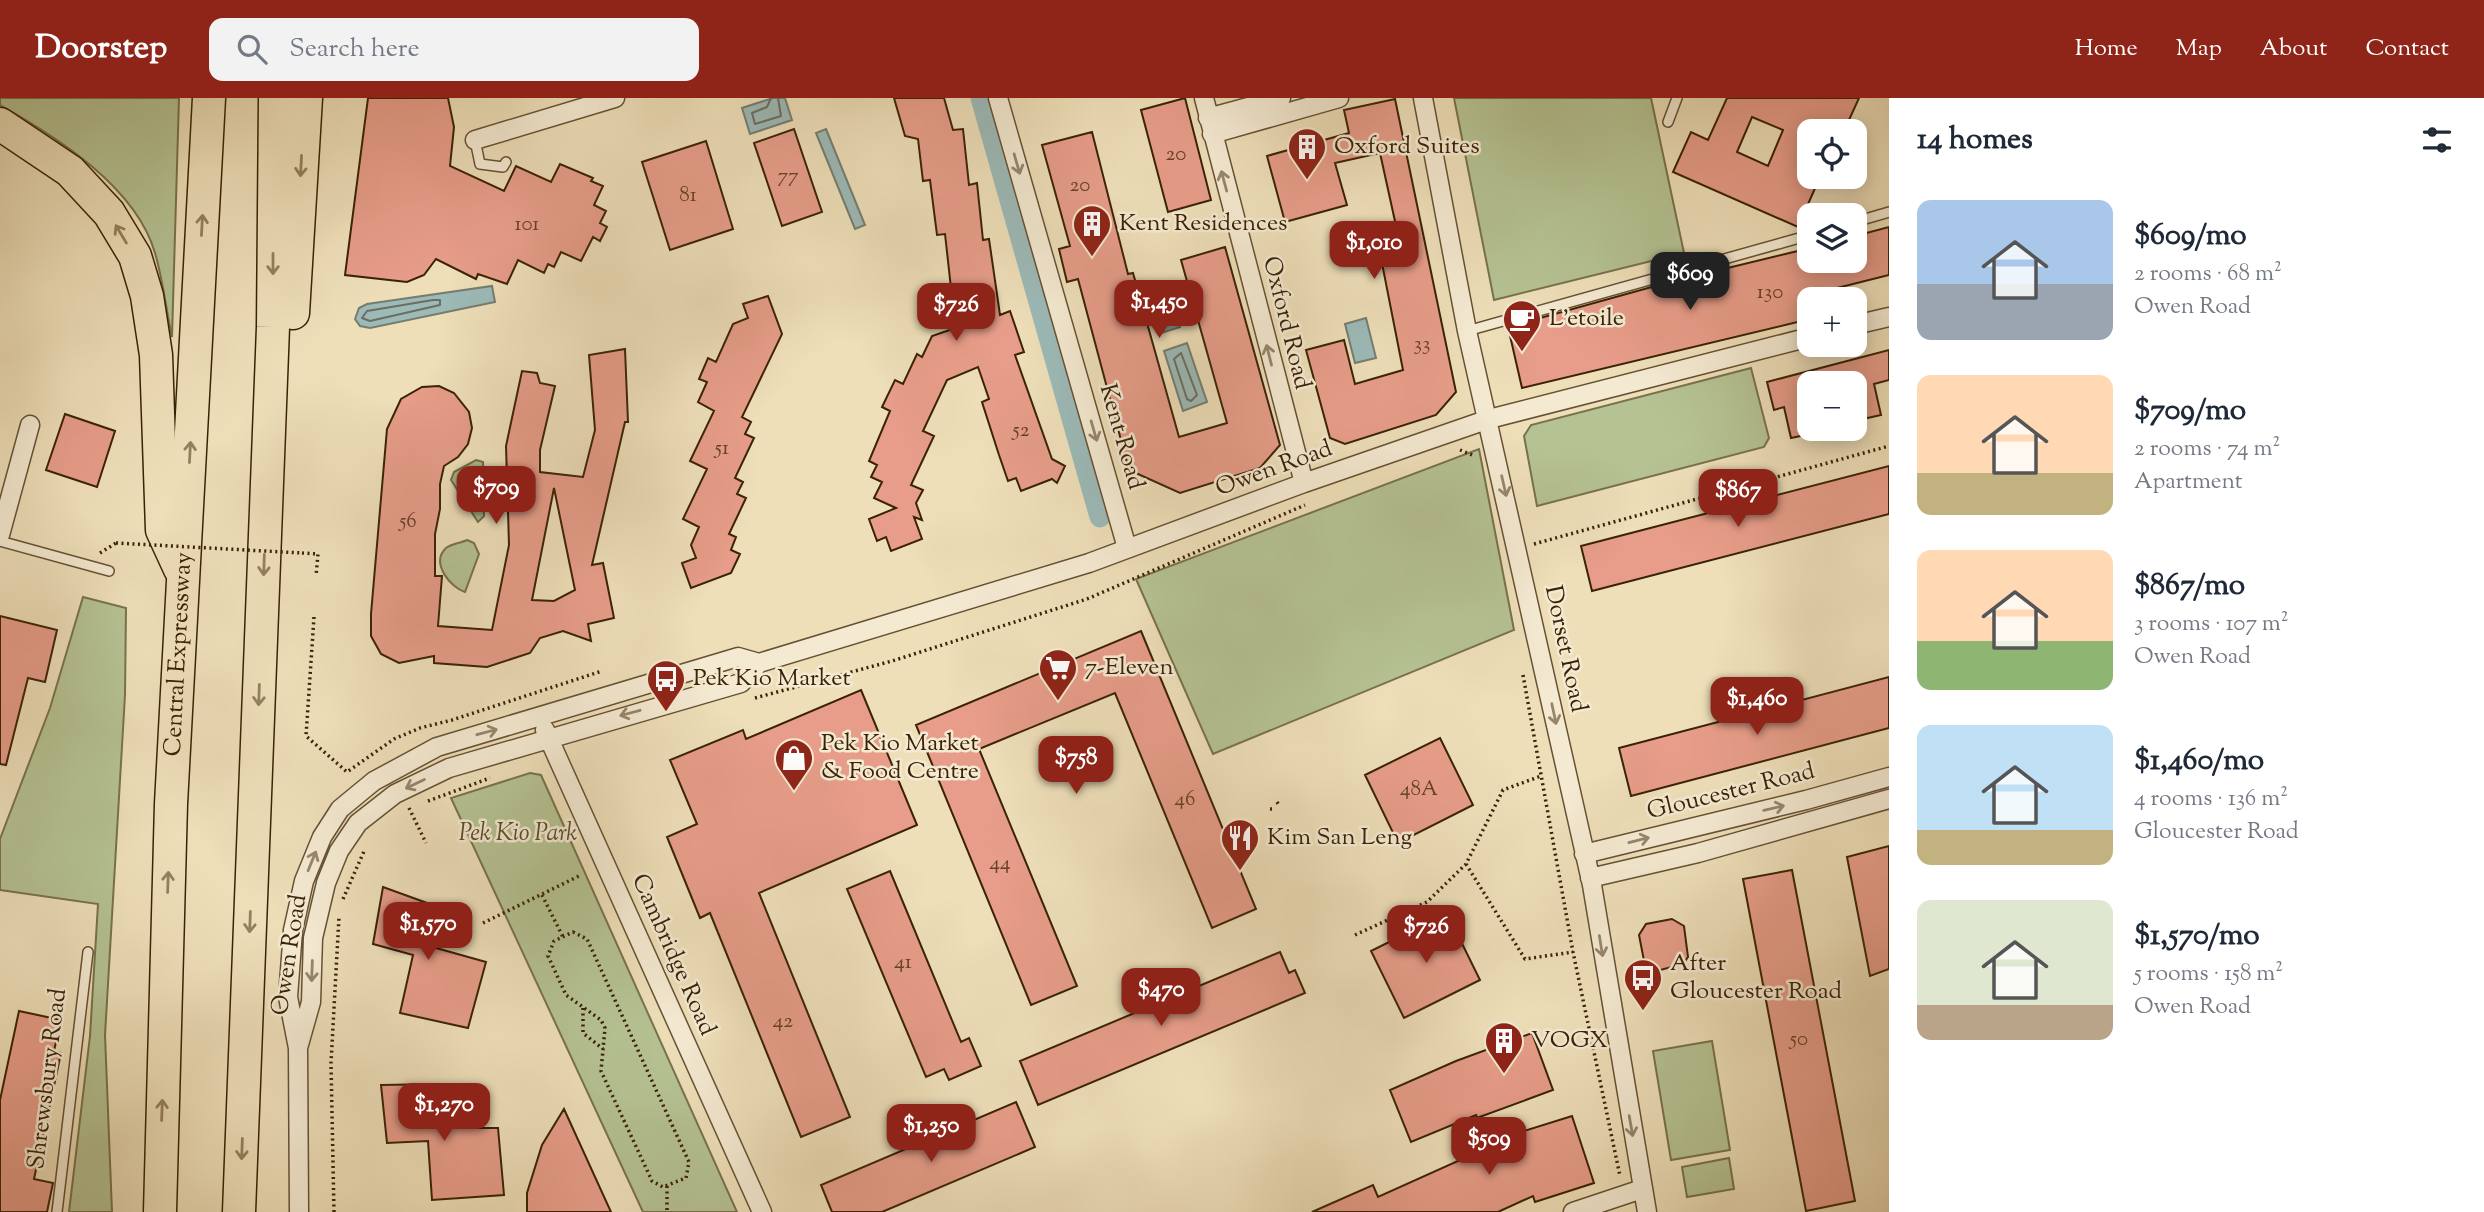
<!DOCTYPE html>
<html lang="en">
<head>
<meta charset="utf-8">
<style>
	:root { --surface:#fff; --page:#f2f2f3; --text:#1f2937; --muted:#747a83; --accent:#8f2418 }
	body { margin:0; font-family:"Sorts Mill Goudy",serif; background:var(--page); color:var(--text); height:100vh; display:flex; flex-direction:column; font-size:26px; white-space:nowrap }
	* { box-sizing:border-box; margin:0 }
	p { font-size:23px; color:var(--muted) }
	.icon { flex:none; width:38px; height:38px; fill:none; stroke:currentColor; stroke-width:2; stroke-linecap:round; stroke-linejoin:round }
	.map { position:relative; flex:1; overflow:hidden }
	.drawer { display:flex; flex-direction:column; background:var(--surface); width:595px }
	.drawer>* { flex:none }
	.fabs { position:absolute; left:1797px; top:21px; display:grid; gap:14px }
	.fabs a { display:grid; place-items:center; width:70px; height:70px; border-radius:14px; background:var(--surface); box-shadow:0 4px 18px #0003; font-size:35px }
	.price { position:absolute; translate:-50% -60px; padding:0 16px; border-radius:14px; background:var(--accent); color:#fff; font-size:23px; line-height:46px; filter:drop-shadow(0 2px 4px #0008) }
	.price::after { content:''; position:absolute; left:50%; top:42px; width:21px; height:16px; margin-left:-10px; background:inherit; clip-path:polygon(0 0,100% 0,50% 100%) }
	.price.selected { background:#222; color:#fff }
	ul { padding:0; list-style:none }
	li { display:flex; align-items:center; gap:21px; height:175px; padding:0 28px }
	li span { display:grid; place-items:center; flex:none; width:196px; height:140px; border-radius:14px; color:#555 }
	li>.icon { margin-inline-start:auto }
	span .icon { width:84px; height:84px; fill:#fffc; stroke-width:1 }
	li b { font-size:30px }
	h2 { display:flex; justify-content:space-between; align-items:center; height:84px; padding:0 28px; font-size:30px }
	header { display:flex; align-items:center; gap:42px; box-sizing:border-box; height:98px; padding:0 35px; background:var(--accent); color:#fff }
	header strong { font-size:33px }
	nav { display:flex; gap:38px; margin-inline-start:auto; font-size:24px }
	.search { width:490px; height:63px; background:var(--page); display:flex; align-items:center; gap:18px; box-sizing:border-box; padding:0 24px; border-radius:14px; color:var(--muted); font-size:26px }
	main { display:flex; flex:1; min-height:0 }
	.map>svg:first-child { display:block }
</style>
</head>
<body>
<header>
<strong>Doorstep</strong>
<div class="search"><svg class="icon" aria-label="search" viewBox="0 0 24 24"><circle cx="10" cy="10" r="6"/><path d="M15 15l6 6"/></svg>Search here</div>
<nav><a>Home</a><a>Map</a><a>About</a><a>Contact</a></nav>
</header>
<main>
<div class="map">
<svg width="1889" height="1114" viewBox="0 0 1889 1114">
	<rect width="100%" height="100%" fill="#eedfb9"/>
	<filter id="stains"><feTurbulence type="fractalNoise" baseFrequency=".00286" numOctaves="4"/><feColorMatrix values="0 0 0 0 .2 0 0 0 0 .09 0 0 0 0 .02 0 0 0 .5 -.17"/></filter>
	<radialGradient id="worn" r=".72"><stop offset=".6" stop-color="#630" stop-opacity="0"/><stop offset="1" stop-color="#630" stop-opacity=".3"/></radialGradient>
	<path fill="#b5c292" stroke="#78724c" stroke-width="2" d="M0 0H179L172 239C166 211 163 182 155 155 136 89 57 39 0 7Z
		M1454 0H1651L1684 155 1494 202Z
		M1751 270 1769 340 1764 349 1537 408 1524 338 1531 327Z
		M1479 351 1514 532 1213 656 1136 481Z
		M476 362 483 364 484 418 478 424 451 382 454 374Z
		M467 442 474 445 479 456 465 494C451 490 430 465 446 450 451 446 461 445 467 442Z
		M83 499 126 510 125 597 105 937 112 1114H69L90 938 98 806 0 792V741L50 610Z
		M530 675 541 677 737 1114H643L451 700Z
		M1712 943 1730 1052 1671 1062 1653 953Z
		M1729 1060 1734 1091 1687 1099 1682 1069Z"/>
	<path fill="#9cbab8" stroke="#757d71" stroke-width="2" d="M773 0H785L792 22 750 36 742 10Z
		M826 31 865 127 855 131 816 35Z
		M492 188 495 204 370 230 360 228 355 221 359 210 367 206Z
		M1175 212 1180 229 1161 235 1157 218Z
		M1366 220 1376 260 1355 265 1345 226Z
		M1187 245 1207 304 1183 313 1164 253Z"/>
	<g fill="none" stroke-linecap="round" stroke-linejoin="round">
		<path stroke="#6b6e60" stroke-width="2" d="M771 0 767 9 752 15 755 26 781 18 778 0
			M433 202H440V207L370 223 362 220 367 213Z
			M1181 255 1197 297 1191 303 1187 301 1174 261Z"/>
		<path stroke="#9cbab8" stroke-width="21" d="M981 0 1100 419"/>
	</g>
	<path fill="#e79d89" stroke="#3a2207" stroke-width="2" fill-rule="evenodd" d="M368 0H448L454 29 450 68 504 93 516 68 551 84 560 66 593 80 591 83 603 88 594 107 606 113 600 125 607 129 600 143 593 139 581 163 561 154 554 169 548 166 544 175 518 162 507 186 478 176 476 181 436 161 424 177 407 184 345 177Z
		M894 0H944L953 32 963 31 969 87 977 85 983 142 989 141 1000 217 1010 213 1024 254 1015 257 1052 361 1065 368 1057 385 1052 381 1021 393 1016 380 1008 383 999 357 982 304 989 301 978 269 947 282 923 333 934 338 911 387 923 392 916 405 922 422 914 419 922 441 891 453 886 439 877 443 869 421 896 410 874 400 882 384 871 379 877 367 869 363 890 313 882 309 895 282 903 286 917 256 922 259 932 238 970 225 966 188 951 190 945 136 937 137 930 82 923 83 918 41 905 38Z
		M1185 0 1211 102 1168 114 1141 12Z
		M1727 0H1859L1844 33H1810V79H1820L1798 129 1673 74 1691 34 1708 42ZM1752 19 1783 32 1768 68 1737 54Z
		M1395 1 1456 294 1436 317 1345 346 1330 340 1306 252 1344 242 1355 286 1403 272 1379 150 1400 146 1380 55 1335 65 1347 107 1285 124 1267 58 1349 35 1344 12Z
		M794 31 822 114 782 128 754 45Z
		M1092 34 1128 176 1133 175 1179 339 1227 325 1181 162 1225 149 1280 347 1260 370 1180 395 1129 372 1078 181 1067 184 1059 151 1070 148 1042 47Z
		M706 43 733 131 670 152 642 64Z
		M1889 129V177L1837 190 1840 201H1810V221L1522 290 1508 229 1666 185 1810 150V163H1855V138Z
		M768 198 782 236 742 319 751 324 745 336 754 340 735 380 743 384 737 396 746 400 729 436 736 439 731 452 740 456 731 475 691 490 682 465 696 460 691 447 699 429 683 421 707 371 690 363 714 313 698 304 707 284 699 281 708 260 716 264 733 226 748 220 743 206Z
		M625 251 628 324H625L592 467 603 465 614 520 588 526 591 543 563 533 540 540 530 555 487 569 434 565V558L399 565 381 556 371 538V516L387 331 401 301 422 289 439 288 454 295 469 314 472 330 468 346 458 359 444 368 440 386V411L435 436V478H442L438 528 492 532 509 447 506 348 522 273 537 275 540 285 555 288 540 352V374L583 379 595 332 589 257ZM554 390 575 492 554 503 532 502Z
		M1889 252V282L1874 286 1881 317 1863 321 1855 285H1810V336L1791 340 1784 309 1774 312 1767 284Z
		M65 316 115 333 97 389 46 372Z
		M1889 368V416L1592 493 1581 448Z
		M0 518 57 532 45 584 28 580 6 667 0 666Z
		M1141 533 1256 811 1212 830 1115 595 979 651 1077 888 1031 907 916 627Z
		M1889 579V630L1631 698 1619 650Z
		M861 592 917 727 759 795 850 1019 801 1039 710 815 700 820 667 739 697 726 670 662 743 632 746 641Z
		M1440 640 1473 707 1398 745 1365 677Z
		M1889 748V871L1870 878 1847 759Z
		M1792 772 1855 1103 1806 1113 1743 781Z
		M890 773 961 944 969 940 981 968 949 982 944 971 926 979 847 791Z
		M383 789 438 809 429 848 486 864 468 930 400 915 413 857 373 846Z
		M1447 815 1480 882 1404 920 1371 853Z
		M1672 821 1684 828 1688 859 1683 866 1653 874 1645 868 1639 837 1646 826Z
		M1280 854 1289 875 1295 872 1305 895 1038 1007 1020 963Z
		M19 913 61 922 54 953 61 955 34 1081 53 1085 47 1114H0V1002Z
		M1532 935 1553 992 1477 1020 1476 1017 1411 1044 1390 992 1456 963Z
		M440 986 441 1030H498L504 1097 432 1102 428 1043 387 1045 381 987Z
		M1016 1004 1035 1049 882 1114H832L821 1087Z
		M564 1011 611 1114H527V1095L542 1047Z
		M1572 1018 1594 1085 1535 1104 1533 1098 1498 1114H1312L1373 1087 1378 1099 1467 1059 1486 1045Z"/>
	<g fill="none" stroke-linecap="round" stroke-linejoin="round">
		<defs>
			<path id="lane" d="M1668 24 1677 0
				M475 42 480 66 503 69 506 64
				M1855 124 1889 114
				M1467 233 1810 137
				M0 443 109 473
				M57 1114 88 854"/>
			<path id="street" d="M998 0 1127 450
				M1204 0 1304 385
				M1423 0 1467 233 1592 787 1647 1114
				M1208 20 1281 0
				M1212 36 1339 0
				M475 42 615 0
				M1855 227 1889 219
				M0 437 30 327
				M545 632 762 1114
				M1584 756 1806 702 1889 679
				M1590 780 1698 755 1889 701
				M298 950 311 904 313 840 326 785 339 753 358 725 395 696 449 670 741 585 759 565 1089 465 1304 385 1489 321 1810 239
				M299 1114 298 950 288 899 293 832 304 783 322 739 340 711 374 683 437 649 738 559 759 565
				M1573 1114 1642 1091"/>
			<g id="highway">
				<path d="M0 26 70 73 109 115 135 158 147 198 156 257 162 432 180 471"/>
				<path d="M293 215 306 0"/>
				<path id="s1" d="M160 1114 171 706 209 0"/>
				<path d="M239 1114 273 229 275 0"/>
			</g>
		</defs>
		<use href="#lane" stroke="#675134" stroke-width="12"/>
		<use href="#street" stroke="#675134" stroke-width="21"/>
		<use href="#highway" stroke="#3a2207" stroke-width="35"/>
		<path stroke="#3a2207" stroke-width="3.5" stroke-dasharray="2 3.5" stroke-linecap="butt" d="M1460 352 1475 358
			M1534 446 1889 348
			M100 455 116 445
			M302 455 318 456 316 478
			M314 519 306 638 347 674 394 641 420 630 452 622 602 573
			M1523 577 1573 854 1620 1078
			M755 600 892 563 1087 501 1305 407
			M428 703 490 680
			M1277 704 1279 707
			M409 710 426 745
			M1270 711H1272
			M1466 766 1525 861 1573 854
			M542 797 563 839
			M343 801 365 751
			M483 825 579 778
			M573 834 587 841 689 1064 686 1080 663 1089 652 1083 601 973 605 930 601 922 566 897 548 858 554 843Z
			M1355 837 1427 804 1466 766 1503 692 1541 678
			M583 910V935L603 951
			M667 1088V1114
			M334 1114 331 965 339 819"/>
		<use href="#lane" stroke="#f4ead2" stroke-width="9"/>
		<use href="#street" stroke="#f4ead2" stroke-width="18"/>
		<use href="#highway" stroke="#eedfb9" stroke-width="32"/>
		<path stroke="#3a2207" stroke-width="3.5" stroke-dasharray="2 3.5" stroke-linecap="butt" d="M116 445 302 455"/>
	</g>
	<defs><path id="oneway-shaft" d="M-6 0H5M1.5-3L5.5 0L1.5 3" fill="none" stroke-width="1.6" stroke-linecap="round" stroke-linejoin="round" transform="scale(1.75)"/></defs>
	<g stroke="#97866c">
		<use href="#oneway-shaft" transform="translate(1017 66) rotate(74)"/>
		<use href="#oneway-shaft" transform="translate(1224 83) rotate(-105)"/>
		<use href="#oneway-shaft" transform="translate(1269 257) rotate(-104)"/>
		<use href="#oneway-shaft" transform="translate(1094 333) rotate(74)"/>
		<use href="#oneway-shaft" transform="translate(1504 388) rotate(77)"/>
		<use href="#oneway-shaft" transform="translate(630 615) rotate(165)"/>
		<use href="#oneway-shaft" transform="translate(1554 616) rotate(78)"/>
		<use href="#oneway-shaft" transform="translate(487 634) rotate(-15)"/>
		<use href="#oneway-shaft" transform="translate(415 686) rotate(154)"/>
		<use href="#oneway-shaft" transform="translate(1774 710) rotate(-13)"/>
		<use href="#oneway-shaft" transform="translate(1639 742) rotate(-14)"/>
		<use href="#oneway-shaft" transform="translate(312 763) rotate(-68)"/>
		<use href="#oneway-shaft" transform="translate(1601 848) rotate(81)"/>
		<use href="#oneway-shaft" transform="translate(312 873) rotate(92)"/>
		<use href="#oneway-shaft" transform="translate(1631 1028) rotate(80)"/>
	</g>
	<g stroke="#948060">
		<use href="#oneway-shaft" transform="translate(301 68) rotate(93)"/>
		<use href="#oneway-shaft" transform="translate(202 127) rotate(-87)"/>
		<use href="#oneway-shaft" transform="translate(121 136) rotate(-121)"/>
		<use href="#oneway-shaft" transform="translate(273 166) rotate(90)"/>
		<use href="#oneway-shaft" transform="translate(190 354) rotate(-87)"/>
		<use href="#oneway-shaft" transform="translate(264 467) rotate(92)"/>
		<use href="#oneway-shaft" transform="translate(259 597) rotate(92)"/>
		<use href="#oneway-shaft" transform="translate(168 784) rotate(-88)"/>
		<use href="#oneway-shaft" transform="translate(250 824) rotate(92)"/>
		<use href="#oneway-shaft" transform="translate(162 1012) rotate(-88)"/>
		<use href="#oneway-shaft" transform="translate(242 1051) rotate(92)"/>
	</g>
	<defs>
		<symbol id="building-pin" viewBox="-11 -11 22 30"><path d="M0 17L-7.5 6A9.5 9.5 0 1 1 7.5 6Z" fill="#8f2418" stroke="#f4ead2"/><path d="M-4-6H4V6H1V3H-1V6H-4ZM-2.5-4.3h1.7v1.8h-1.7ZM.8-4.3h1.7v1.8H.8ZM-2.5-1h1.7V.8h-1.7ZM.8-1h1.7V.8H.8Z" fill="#fff"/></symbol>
		<symbol id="cafe-pin" viewBox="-11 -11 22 30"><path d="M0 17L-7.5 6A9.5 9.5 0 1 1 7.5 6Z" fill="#8f2418" stroke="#f4ead2"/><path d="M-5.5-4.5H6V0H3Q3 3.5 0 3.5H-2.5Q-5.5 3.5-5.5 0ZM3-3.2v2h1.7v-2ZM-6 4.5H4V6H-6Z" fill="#fff"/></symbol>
		<symbol id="supermarket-pin" viewBox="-11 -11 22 30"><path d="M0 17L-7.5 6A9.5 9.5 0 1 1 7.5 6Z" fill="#8f2418" stroke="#f4ead2"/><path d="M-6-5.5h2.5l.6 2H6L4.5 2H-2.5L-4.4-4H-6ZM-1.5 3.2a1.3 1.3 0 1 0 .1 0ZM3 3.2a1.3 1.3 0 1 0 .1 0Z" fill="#fff"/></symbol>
		<symbol id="bus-pin" viewBox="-11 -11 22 30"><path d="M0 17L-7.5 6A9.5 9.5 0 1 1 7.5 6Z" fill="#8f2418" stroke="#f4ead2"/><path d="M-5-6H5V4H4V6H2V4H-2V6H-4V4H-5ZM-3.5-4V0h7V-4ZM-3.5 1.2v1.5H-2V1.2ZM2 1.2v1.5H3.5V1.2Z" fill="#fff"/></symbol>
		<symbol id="shop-pin" viewBox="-11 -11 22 30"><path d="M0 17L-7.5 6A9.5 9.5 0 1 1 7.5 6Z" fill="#8f2418" stroke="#f4ead2"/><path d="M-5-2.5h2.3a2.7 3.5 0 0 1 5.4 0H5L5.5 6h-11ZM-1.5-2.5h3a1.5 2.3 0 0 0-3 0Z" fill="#fff"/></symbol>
		<symbol id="restaurant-pin" viewBox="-11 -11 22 30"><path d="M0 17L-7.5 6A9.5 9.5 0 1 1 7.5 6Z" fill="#8f2418" stroke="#f4ead2"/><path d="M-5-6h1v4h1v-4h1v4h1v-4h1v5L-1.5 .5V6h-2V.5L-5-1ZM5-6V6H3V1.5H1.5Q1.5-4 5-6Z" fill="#fff"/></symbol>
	</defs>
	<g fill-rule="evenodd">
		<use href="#building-pin" x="1285" y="27" width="44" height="60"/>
		<use href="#building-pin" x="1070" y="104" width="44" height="60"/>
		<use href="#cafe-pin" x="1500" y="199" width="44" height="60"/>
		<use href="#supermarket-pin" x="1036" y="548" width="44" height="60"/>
		<use href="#bus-pin" x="644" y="559" width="44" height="60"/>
		<use href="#shop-pin" x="772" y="638" width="44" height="60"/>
		<use href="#restaurant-pin" x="1218" y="718" width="44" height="60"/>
		<use href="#bus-pin" x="1621" y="858" width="44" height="60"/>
		<use href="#building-pin" x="1482" y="921" width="44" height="60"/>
	</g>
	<g text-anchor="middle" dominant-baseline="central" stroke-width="5" stroke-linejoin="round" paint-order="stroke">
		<g font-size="21" fill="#654128">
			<text x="1176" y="57">20</text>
			<text x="788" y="79">77</text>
			<text x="1080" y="88">20</text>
			<text x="688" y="98">81</text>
			<text x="527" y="127">101</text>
			<text x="1770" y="195">130</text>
			<text x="1422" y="247">33</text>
			<text x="1021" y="333">52</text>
			<text x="722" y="351">51</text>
			<text x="408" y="424">56</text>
			<text x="1419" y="692">48A</text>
			<text x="1185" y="702">46</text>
			<text x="1000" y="766">44</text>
			<text x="903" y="865">41</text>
			<text x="783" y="924">42</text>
			<text x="1799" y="942">50</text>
		</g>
		<g font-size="24" fill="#3a2207" stroke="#f4ead2" text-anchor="start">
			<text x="1334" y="49">Oxford Suites</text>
			<text x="1119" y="126">Kent Residences</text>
			<text x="1549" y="221">L'etoile</text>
			<text x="1085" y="570">7-Eleven</text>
			<text x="693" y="581">Pek Kio Market</text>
			<text x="821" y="646">Pek Kio Market<tspan x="821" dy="28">&amp; Food Centre</tspan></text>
			<text x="1267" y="740">Kim San Leng</text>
			<text x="1670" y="866">After<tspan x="1670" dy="28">Gloucester Road</tspan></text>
			<text x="1531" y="943">VOGX</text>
		</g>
		<g font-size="24" fill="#3a2207" stroke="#f4ead2">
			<text transform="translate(1286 225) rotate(76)">Oxford Road</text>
			<text transform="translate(1121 339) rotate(74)">Kent Road</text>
			<text transform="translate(1274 371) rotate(-20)">Owen Road</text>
			<text transform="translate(1565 551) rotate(78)">Dorset Road</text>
			<text stroke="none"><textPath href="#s1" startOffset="558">Central Expressway</textPath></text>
			<text transform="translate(1731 694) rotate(-14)">Gloucester Road</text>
			<text transform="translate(290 857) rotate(-81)">Owen Road</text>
			<text transform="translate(673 857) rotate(66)">Cambridge Road</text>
			<text transform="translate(48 981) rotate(-83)">Shrewsbury Road</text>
		</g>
		<g font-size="24" font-style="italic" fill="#594a2a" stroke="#f4ead2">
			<text x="518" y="736">Pek Kio Park</text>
		</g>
	</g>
	<rect width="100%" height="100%" filter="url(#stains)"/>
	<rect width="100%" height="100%" fill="url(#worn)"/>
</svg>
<div class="fabs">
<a><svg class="icon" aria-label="locate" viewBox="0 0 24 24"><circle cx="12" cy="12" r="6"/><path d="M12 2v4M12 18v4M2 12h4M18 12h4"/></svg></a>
<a><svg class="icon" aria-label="layers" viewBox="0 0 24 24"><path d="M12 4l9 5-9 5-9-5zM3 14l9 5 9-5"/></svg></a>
<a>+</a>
<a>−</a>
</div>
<b class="price" style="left:1374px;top:183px">$1,010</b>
<b class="price selected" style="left:1690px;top:214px">$609</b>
<b class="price" style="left:1159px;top:242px">$1,450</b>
<b class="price" style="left:956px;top:245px">$726</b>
<b class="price" style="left:496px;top:428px">$709</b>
<b class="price" style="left:1738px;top:431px">$867</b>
<b class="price" style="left:1757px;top:639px">$1,460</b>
<b class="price" style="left:1076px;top:698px">$758</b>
<b class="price" style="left:428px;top:864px">$1,570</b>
<b class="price" style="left:1426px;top:867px">$726</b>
<b class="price" style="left:1161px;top:930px">$470</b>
<b class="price" style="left:444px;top:1045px">$1,270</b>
<b class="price" style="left:931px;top:1066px">$1,250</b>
<b class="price" style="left:1489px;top:1079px">$509</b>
</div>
<section class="drawer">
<h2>14 homes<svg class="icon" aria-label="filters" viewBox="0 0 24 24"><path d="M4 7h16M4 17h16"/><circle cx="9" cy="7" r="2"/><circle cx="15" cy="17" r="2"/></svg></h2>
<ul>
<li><span style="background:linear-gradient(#a9c7e8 60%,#9aa5b1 0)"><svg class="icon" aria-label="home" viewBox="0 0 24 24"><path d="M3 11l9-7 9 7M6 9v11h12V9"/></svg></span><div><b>$609/mo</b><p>2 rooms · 68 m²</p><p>Owen Road</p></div></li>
<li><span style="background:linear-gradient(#ffd9b3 70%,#c2b280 0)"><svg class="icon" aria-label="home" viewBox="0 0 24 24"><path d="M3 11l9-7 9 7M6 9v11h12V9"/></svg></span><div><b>$709/mo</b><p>2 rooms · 74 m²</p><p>Apartment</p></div></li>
<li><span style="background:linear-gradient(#ffd9b3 65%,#8fb573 0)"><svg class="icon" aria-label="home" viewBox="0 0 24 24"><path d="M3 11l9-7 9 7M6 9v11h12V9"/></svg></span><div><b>$867/mo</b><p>3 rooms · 107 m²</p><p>Owen Road</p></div></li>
<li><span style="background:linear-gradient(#bfe0f5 75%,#c2b280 0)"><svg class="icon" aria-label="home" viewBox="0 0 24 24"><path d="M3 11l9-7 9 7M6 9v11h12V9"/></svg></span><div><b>$1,460/mo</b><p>4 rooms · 136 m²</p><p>Gloucester Road</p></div></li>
<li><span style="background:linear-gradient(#dfe7d0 75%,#b9a48a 0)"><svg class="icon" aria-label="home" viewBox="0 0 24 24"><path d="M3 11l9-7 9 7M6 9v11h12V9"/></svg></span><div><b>$1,570/mo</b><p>5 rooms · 158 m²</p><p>Owen Road</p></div></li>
</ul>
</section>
</main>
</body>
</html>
